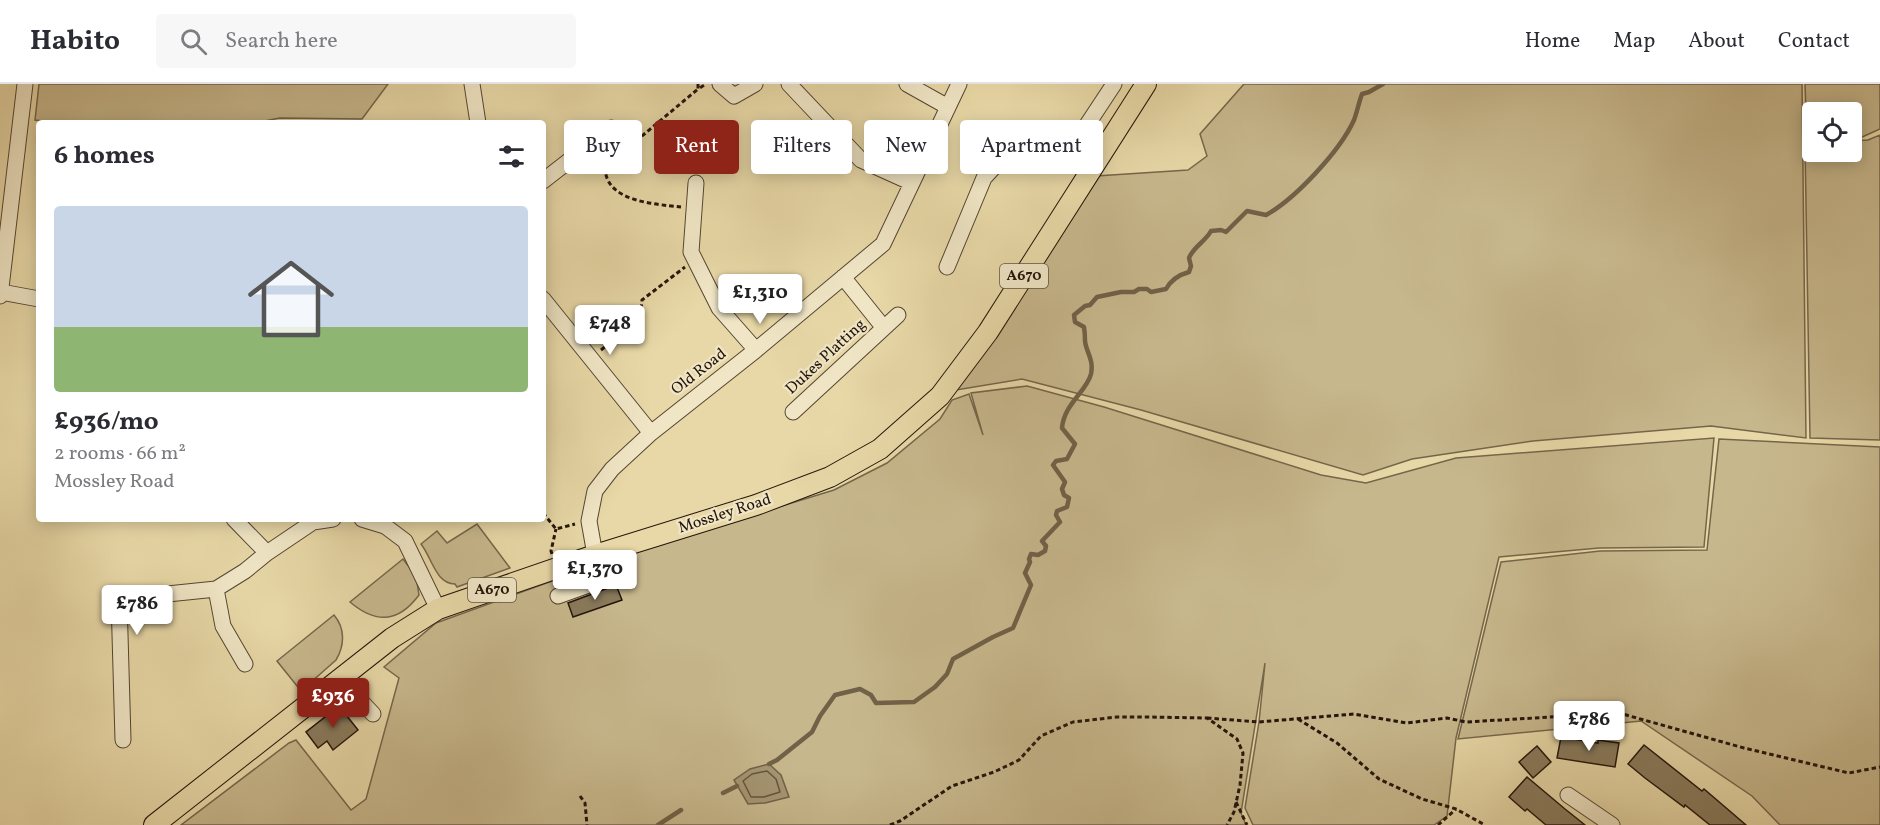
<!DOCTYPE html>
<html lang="en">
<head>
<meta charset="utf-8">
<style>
	:root { --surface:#fff; --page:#f7f7f7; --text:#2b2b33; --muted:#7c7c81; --line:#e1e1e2; --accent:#8f2418 }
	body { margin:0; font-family:Vollkorn,serif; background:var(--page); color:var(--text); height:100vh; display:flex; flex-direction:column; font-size:22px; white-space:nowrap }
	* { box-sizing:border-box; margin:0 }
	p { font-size:20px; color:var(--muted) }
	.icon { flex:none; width:33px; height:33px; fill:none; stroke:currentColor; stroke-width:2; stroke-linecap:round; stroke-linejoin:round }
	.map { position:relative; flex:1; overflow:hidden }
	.details { position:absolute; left:36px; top:36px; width:510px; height:402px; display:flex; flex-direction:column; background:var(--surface); border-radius:6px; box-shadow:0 3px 15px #0003 }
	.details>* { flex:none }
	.guide { position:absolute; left:564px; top:36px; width:570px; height:54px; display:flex; gap:12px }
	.fabs { position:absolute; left:1802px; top:18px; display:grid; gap:12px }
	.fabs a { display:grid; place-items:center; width:60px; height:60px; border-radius:6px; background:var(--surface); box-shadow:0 3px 15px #0003; font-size:30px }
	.price { position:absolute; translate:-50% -51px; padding:0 14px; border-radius:6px; background:#fff; color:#222; font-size:20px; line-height:39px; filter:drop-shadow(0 2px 3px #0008) }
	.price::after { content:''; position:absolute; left:50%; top:36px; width:18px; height:14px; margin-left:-9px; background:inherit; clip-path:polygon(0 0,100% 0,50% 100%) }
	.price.on { background:var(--accent); color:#fff }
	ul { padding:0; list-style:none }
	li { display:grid; align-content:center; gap:12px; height:318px; padding:0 18px }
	li span { display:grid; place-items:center; height:186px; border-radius:6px; color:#555 }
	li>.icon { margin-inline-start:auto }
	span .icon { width:108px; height:108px; fill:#fffc; stroke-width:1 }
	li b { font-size:26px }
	h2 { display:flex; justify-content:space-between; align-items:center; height:72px; padding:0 18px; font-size:26px }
	.chip { padding:0 21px; border-radius:6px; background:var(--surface); box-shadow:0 3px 15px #0003; font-size:21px; line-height:54px }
	.chip.on { background:var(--accent); color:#fff }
	header { display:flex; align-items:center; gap:36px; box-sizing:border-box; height:84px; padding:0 30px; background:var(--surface); border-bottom:2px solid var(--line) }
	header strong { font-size:28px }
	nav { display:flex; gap:33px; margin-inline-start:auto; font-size:21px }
	.search { width:420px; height:54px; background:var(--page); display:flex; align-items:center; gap:15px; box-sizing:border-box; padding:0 21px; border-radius:6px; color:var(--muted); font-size:22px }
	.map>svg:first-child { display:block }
</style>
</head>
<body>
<header>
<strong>Habito</strong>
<div class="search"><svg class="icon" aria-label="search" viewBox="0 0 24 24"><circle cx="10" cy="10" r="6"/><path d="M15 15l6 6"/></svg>Search here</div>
<nav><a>Home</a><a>Map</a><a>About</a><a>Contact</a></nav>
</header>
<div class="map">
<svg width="1880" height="741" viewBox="0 0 1880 741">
	<rect width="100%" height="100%" fill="#e8d8a7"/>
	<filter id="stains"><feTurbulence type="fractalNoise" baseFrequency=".00333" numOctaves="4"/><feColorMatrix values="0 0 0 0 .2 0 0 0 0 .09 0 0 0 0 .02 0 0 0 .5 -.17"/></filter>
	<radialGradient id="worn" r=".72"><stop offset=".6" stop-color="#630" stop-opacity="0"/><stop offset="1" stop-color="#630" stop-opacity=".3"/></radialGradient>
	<path fill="#c7b78c" stroke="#75664b" stroke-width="1.5" d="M39 0H388L362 35 280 34 254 39H62L35 36Z
		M1244 0H1802L1806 354 1711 342 1533 357 1412 375 1363 391 1141 326 1022 295 956 306 1096 92 1188 86 1207 72 1200 50Z
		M1805 0H1880V45L1860 54H1851V28H1812V58L1807 59Z
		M1880 51V356L1810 354 1805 61 1812 60V68H1851V57L1868 56Z
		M1027 302 1104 323 1321 391 1366 399 1456 374 1714 354 1704 463 1599 464 1499 473 1456 654 1447 732 1434 741H1253L1245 724 1259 638 1265 579 1241 729 1246 741H181L289 659 296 656 351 726 366 715 399 594 384 583 436 539 638 466 834 406 887 379 940 335 952 316 969 310 983 351 971 309Z
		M1719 355 1880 363V741H1780L1752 712 1641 637 1458 655 1501 478 1600 467 1707 466Z
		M477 440 510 484 457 503 455 500C436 500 432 474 421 460L437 447 447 459Z
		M403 475 416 492 419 511C398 539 376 540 350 518Z
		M334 531C345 544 345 561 336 576L301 607 277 577Z"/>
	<path fill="#a59572" stroke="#716148" stroke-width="1.5" d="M769 680 781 691 789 713 765 719 748 720 734 696 750 685Z"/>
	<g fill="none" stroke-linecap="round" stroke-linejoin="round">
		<path stroke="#64543e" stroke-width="1.5" d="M767 687 776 695 780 708 764 713H751L743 697 752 690Z"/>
		<path stroke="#716148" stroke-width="4.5" d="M769 680 777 676 812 648 820 632 835 611 860 605 871 611 876 619 914 618 935 603 947 590 953 575 993 553 1013 544 1031 501 1025 489 1030 478 1029 475 1031 470 1038 471 1045 467 1046 462 1042 457 1060 438 1056 431 1057 427 1067 423 1069 414 1064 411 1062 405 1065 398 1053 381 1056 377 1067 375 1075 360 1062 344C1064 320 1087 307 1091 290 1094 275 1086 268 1085 257 1085 252 1085 249 1084 243L1075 238 1074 231 1085 222 1090 221 1097 213 1121 208H1134L1139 205H1147L1151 208 1166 205C1171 196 1178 191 1189 188L1191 182 1189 174C1194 162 1205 158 1211 147L1221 146 1226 148 1247 127 1266 131C1295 115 1340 67 1354 36 1357 28 1359 18 1362 10L1369 8 1383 0
			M723 709 737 702
			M658 741 681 726"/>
	</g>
	<path fill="#897a5c" stroke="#23140a" stroke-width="1.5" d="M616 501 622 516 573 533 568 519Z
		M339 622 358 646 333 666 327 657 318 664 306 648Z
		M1561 653 1598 659V656L1619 659 1615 683 1557 674Z
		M1644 661 1702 707 1704 705 1746 741H1710L1685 721 1684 723 1645 694 1628 680Z
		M1537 662 1551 678 1533 694 1519 678Z
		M1527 693 1565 725 1585 741H1546L1527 725 1525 727 1509 713Z"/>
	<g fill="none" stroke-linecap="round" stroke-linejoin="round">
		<defs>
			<path id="minor" d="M472 0 478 39
				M720 0 734 12 755 0
				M789 0 861 76 912 99
				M907 0 948 23
				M543 97 611 44
				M696 99 691 168 719 224 756 266
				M947 183 984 94 996 81 1015 73 1043 80 1063 68 1085 44 1114 0
				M843 193 884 244
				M1 208 39 215
				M0 212 25 0
				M543 215 651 349
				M793 328 898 231
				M234 435 267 469
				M362 435 385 442 405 457 438 525
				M595 471 589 437 595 407 612 385 651 349 756 266 883 160 959 0
				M558 512 625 488 626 480 620 463
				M245 580 223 542 216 505 245 487 267 469 313 438 333 435
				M340 595 373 630
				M123 656 119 515 216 505
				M1568 711 1612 741"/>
			<path id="major" d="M154 741 392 554 438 525 595 471 756 421 830 393 880 365 940 312 988 248 1146 0"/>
		</defs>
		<use href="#minor" stroke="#544531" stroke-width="17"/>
		<use href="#major" stroke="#23140a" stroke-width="22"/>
		<path stroke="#23140a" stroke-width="3" stroke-dasharray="4.5 3" stroke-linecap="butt" d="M698 0V5L706 0
			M596 73 605 83
			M681 123C655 120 605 118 605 83L698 5
			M601 266 640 235 642 216 685 183
			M543 429 556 445 575 440
			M552 470 551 467 556 445
			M1207 634 1259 638 1354 630 1407 639 1447 634 1466 638 1619 629 1744 664 1849 689 1880 683
			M1298 635 1337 659 1379 695 1422 715 1456 725 1485 741
			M580 712 585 719 587 741
			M1236 718 1247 741
			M890 741 900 737 952 702 994 688 1019 676 1041 652 1073 638 1117 633H1149L1207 634 1237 655 1243 669 1240 701 1234 728 1227 741
			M1438 741 1456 725"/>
		<use href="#minor" stroke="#f0e6c6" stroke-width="15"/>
		<use href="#major" stroke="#e8d8a7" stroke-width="20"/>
	</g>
	<g text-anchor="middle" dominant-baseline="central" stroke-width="4.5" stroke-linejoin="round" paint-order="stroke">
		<g fill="#f0e6c6" stroke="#605342" stroke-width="1.5">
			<rect x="1000" y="180" width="48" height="24" rx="4.5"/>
			<rect x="468" y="494" width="48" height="24" rx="4.5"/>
		</g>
		<g font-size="15" font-weight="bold" fill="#23140a">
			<text x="1024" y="192">A670</text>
			<text x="492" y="506">A670</text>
		</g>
		<g font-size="16" fill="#23140a" stroke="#f0e6c6">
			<text transform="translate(826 273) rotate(-43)">Dukes Platting</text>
			<text transform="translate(699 288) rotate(-38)">Old Road</text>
			<text transform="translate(725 430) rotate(-18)">Mossley Road</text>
		</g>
	</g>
	<rect width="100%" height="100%" filter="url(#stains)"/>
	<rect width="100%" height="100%" fill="url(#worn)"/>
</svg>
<div class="fabs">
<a><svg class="icon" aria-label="locate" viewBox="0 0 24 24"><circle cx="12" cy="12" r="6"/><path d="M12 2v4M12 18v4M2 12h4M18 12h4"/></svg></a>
</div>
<b class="price" style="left:760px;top:241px">£1,310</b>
<b class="price" style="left:610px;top:272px">£748</b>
<b class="price" style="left:595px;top:517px">£1,370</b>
<b class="price" style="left:137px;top:552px">£786</b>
<b class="price on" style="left:333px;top:645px">£936</b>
<b class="price" style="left:1589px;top:668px">£786</b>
<div class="guide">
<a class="chip">Buy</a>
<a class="chip on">Rent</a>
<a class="chip">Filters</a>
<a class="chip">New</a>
<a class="chip">Apartment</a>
</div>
<section class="details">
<h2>6 homes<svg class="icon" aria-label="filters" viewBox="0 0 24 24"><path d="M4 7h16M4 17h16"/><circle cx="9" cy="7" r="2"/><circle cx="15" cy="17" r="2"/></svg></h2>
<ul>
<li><span style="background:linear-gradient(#c9d6e8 65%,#8fb573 0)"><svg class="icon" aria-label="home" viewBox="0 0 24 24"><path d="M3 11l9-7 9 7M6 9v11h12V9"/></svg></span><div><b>£936/mo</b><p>2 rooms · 66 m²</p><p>Mossley Road</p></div></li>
</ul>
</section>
</div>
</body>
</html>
